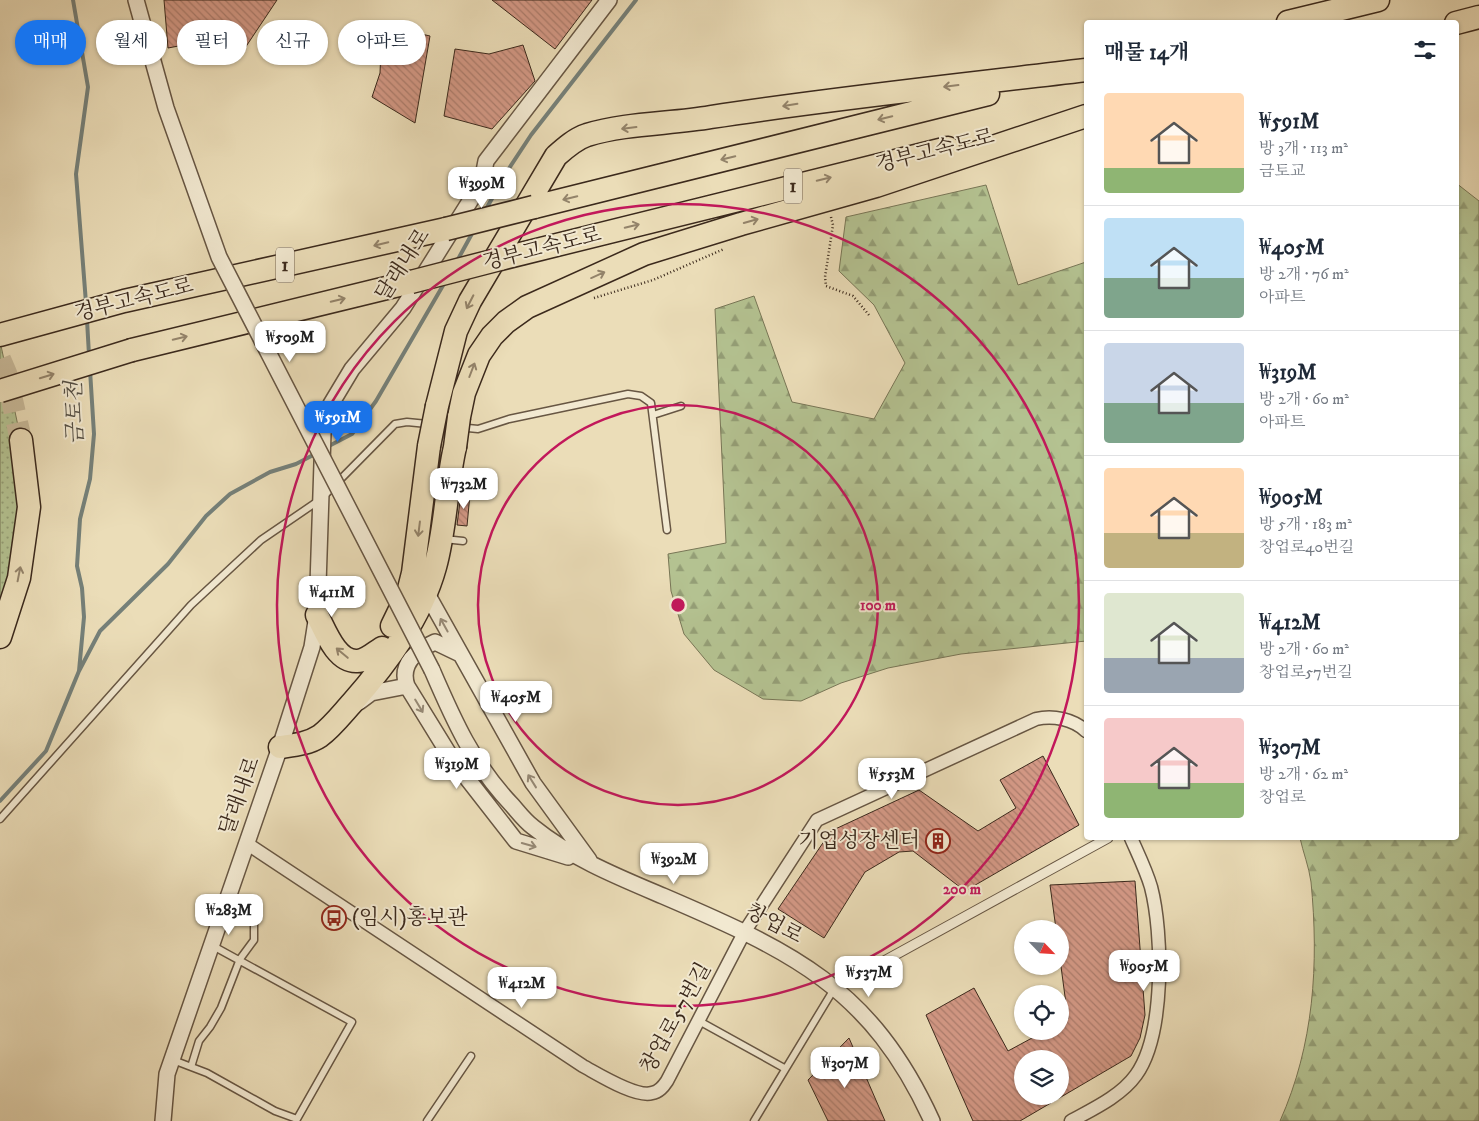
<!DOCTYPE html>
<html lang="ko">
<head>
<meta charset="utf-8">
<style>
	:root { --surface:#fff; --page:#f2f2f3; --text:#1f2937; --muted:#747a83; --line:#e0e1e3; --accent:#1a73e8 }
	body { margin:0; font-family:"IM FELL DW Pica","Noto Serif KR",serif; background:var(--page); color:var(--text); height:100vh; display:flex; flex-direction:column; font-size:19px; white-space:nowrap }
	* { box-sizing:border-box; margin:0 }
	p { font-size:16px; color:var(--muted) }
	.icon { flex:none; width:28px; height:28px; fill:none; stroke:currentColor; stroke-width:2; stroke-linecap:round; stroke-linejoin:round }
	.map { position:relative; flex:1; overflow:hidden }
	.drawer { position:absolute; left:1084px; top:20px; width:375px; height:820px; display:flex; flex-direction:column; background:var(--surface); border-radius:5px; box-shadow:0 1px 4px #0004 }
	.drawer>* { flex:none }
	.hud { position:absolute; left:15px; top:20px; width:475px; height:45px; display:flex; gap:10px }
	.needle { width:32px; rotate:115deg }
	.fabs { position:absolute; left:1014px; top:920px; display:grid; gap:10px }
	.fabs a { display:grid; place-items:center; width:55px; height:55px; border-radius:50%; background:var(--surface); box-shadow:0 1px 4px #0004; font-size:25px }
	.price { position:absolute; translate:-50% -42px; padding:0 11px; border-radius:10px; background:#fff; color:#222; font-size:16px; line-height:32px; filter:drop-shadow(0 1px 2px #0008) }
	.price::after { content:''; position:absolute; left:50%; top:30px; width:15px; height:11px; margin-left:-8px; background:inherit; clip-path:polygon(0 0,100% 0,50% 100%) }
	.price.current { background:var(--accent); color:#fff }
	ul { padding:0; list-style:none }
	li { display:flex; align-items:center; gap:15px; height:125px; padding:0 20px }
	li+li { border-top:1px solid var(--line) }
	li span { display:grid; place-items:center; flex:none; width:140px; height:100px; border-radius:5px; color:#555 }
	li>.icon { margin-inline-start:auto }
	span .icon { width:60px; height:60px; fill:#fffc; stroke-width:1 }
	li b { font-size:21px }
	h2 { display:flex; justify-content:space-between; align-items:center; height:60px; padding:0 20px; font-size:21px }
	.chip { padding:0 18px; border-radius:22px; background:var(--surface); box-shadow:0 1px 4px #0004; font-size:18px; line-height:45px }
	.chip.current { background:var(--accent); color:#fff }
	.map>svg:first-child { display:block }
</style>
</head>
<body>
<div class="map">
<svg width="1479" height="1121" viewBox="0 0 1479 1121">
	<defs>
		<pattern id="grass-dots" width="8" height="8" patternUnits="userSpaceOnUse" patternTransform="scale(1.25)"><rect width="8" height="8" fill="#b4c291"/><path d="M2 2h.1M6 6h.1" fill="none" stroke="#949e76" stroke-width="1.8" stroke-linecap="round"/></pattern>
		<pattern id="forest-firs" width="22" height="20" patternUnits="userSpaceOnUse" patternTransform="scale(1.25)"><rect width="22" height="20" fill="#b4c291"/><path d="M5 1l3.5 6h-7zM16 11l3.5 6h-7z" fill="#949e76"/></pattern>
		<pattern id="building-back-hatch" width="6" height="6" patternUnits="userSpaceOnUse" patternTransform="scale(1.25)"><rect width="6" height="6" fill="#d39885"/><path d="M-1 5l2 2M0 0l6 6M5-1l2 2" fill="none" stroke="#ac7c6c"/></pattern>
	</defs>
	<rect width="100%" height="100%" fill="#ebddb8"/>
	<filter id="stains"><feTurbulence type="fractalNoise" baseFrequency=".004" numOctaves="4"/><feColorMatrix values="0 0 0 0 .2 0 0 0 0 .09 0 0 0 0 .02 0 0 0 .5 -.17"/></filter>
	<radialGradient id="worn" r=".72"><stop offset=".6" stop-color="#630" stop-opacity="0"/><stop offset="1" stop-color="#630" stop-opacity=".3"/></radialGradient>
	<path fill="url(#grass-dots)" stroke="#787656" d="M0 341 21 440 29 507 0 637Z"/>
	<path fill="url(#forest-firs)" stroke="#787656" d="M1456 183 1479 201V1121H1280C1314 1045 1319 964 1311 882 1309 867 1303 852 1300 838H1456Z
		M986 185 1018 285 1086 262V641L961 654 888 668 841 683 801 701 763 699 714 670 684 634 671 591 668 554 726 543 715 309 754 296 792 402 874 419 905 363 874 305 839 271 846 217Z"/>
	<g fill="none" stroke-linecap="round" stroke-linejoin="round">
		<path stroke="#758079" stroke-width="4" d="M73 0 88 87 76 174 86 303
			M485 211 508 170 531 135 636 0
			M457 261 474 230
			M87 320 89 355
			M325 448 352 434 376 401 445 282
			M79 671 100 631 168 564 206 516 230 494 270 472 296 464 317 453
			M0 801 46 751 79 671 84 617 82 588 77 566 80 519 90 479 94 434 90 370"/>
	</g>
	<path fill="url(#building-back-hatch)" stroke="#3b291c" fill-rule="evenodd" d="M164 0H277L243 51 210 40 168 48Z
		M492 0H592L555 49Z
		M382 25 430 36 415 123 372 97 380 73Z
		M523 45 535 81 492 129 444 116 455 49 489 54Z
		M461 493 470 494 467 526 457 525Z
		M1043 756 1079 825 965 891 913 851 899 852 865 872 824 938 778 909 831 831 919 790 978 831 1016 808 1000 780Z
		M1135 881 1145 1015 1140 1038 1131 1056 1020 1121H973L926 1015 974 988 1008 1051 1045 1031H1060V1023L1068 1019 1060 959V929H1056L1050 885ZM1022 1059H1060V1096H1022Z
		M849 1038 885 1121H828L808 1080Z"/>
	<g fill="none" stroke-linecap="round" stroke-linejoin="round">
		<path stroke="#c8b999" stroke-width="22" stroke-dasharray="22 11" stroke-linecap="butt" d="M0 359 6 373 21 440"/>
		<defs>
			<path id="service" d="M653 415 681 406
				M444 539 463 541
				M0 819 191 605 261 540 321 499 395 424 407 422 478 429 509 419 628 394 641 396 651 403 667 530
				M699 1021 784 1068
				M173 1060 207 1073 275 1111 297 1119 352 1022 213 946
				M191 1067 199 1041 210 1027 221 1008 240 959 254 940V923
				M427 1121 471 1056
				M754 1121 834 989"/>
			<path id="pedestrian" d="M835 988 1108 838"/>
			<path id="minor" d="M246 843 583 1066C598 1074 636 1098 652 1093 659 1092 663 1087 667 1081L745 931 817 820 1036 719C1053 715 1073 719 1086 731
				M1071 1121C1093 1109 1121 1096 1136 1075 1165 1035 1163 933 1151 887 1146 870 1138 854 1131 838"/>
			<path id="tertiary" d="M136 0 151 54
				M426 592 533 783 589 860
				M432 670C454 721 473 764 512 805 519 813 525 821 533 827 571 858 618 877 663 896 791 951 871 987 932 1121
				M407 686C399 664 417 650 435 642L460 654
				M359 702 371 693 407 686 452 759 516 841 568 857
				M163 1121 167 1074 280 747 312 647 317 615 323 433 331 404 352 369 403 308 482 182 486 161 609 0"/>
			<path id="motorway" d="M1288 22 1378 0
				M1456 23 1479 17
				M534 207 988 94
				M500 259 948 148
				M0 335 124 301 446 229
				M132 350 411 282
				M437 406 456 331 470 301 556 156C565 148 575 139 587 135 626 123 671 124 711 117 835 98 961 85 1086 70
				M459 417 464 393 479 355 492 336 506 322 527 307 644 254 741 224 876 186 1086 116
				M317 615C325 630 336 662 357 661 366 661 374 653 382 648
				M392 626 408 593 413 573 429 446
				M0 637 19 578 29 507 21 440
				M280 747C294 745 308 744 320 736 332 727 342 714 352 703 386 664 421 618 435 567 446 528 446 486 455 447"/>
		</defs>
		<use href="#service" stroke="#675643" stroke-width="9"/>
		<use href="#pedestrian" stroke="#675643" stroke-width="11"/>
		<use href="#minor" stroke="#675643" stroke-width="15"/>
		<use href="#tertiary" stroke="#675643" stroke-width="18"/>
		<use href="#motorway" stroke="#3b291c" stroke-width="25"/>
		<path stroke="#3b291c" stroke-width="2.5" stroke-dasharray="1 2.5" stroke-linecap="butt" d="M831 217 833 225 825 277 826 286 853 296 869 315
			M594 298 653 280 724 249"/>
		<use href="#service" stroke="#f2e9d1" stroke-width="6"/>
		<use href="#pedestrian" stroke="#f2e9d1" stroke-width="9"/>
		<use href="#minor" stroke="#f2e9d1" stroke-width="12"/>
		<use href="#tertiary" stroke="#f2e9d1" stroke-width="15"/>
		<use href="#motorway" stroke="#ebddb8" stroke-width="22"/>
		<defs>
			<path id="tertiary-bridge" d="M151 54 166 108 219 257 432 670"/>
			<path id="motorway-bridge" d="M446 229 534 207
				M411 282 500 259
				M0 391 132 350
				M429 446 437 406
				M455 447 459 417"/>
		</defs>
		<use href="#tertiary-bridge" stroke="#675643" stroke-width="18" stroke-linecap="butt"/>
		<use href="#motorway-bridge" stroke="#3b291c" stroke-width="25" stroke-linecap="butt"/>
		<use href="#tertiary-bridge" stroke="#f2e9d1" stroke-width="15"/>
		<use href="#motorway-bridge" stroke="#ebddb8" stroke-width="22"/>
	</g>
	<defs><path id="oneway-shaft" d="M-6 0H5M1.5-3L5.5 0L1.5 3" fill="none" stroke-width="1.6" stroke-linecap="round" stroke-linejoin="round" transform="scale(1.25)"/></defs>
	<g stroke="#93836a">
		<use href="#oneway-shaft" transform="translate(951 86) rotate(173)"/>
		<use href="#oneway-shaft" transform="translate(790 105) rotate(171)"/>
		<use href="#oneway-shaft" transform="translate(885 118) rotate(166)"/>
		<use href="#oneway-shaft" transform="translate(629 128) rotate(173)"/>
		<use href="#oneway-shaft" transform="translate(728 158) rotate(166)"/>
		<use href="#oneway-shaft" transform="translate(824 179) rotate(-14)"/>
		<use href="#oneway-shaft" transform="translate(570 198) rotate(166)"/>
		<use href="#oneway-shaft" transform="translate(751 221) rotate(-16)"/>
		<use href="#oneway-shaft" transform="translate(632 226) rotate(-14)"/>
		<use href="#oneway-shaft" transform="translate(381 244) rotate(167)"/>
		<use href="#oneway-shaft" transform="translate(598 275) rotate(-24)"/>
		<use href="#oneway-shaft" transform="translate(338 300) rotate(-14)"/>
		<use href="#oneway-shaft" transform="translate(470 302) rotate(117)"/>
		<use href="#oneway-shaft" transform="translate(180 338) rotate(-14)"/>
		<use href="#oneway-shaft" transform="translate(472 370) rotate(-69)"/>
		<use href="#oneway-shaft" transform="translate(47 376) rotate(-17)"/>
		<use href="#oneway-shaft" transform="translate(419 529) rotate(97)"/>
		<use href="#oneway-shaft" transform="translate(19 574) rotate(-79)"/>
		<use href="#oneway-shaft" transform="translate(342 653) rotate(-140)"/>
	</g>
	<g stroke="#968976">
		<use href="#oneway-shaft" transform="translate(444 625) rotate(-119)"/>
		<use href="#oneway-shaft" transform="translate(419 706) rotate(59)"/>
		<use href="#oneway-shaft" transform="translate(532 781) rotate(-122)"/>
		<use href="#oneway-shaft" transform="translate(529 845) rotate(16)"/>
	</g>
	<g fill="none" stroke="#c2185b" stroke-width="2.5">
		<circle cx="678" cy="605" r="200"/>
		<circle cx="678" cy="605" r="401"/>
	</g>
	<defs>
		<symbol id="building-ring" viewBox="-11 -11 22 22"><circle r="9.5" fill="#f2e9d1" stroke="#8f2418" stroke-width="1.5"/><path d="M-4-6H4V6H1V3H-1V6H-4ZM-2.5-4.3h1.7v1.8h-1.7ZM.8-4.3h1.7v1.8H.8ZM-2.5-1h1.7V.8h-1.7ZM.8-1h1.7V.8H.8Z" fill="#8f2418"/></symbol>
		<symbol id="bus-ring" viewBox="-11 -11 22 22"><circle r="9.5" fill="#f2e9d1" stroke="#8f2418" stroke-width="1.5"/><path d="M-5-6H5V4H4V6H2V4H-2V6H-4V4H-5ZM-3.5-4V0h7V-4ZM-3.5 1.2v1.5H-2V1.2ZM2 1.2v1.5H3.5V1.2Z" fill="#8f2418"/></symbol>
	</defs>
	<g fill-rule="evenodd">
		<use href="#building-ring" x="924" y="827" width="28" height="28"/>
		<use href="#bus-ring" x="320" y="904" width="28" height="28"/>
	</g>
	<g text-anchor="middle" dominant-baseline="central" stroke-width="4" stroke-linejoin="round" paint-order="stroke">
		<g fill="#f2e9d1" stroke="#726352" stroke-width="1">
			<rect x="784" y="168.5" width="18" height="35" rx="4"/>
			<rect x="276" y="247.5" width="18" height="35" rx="4"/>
		</g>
		<g font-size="20" font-weight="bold" fill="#3b291c">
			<text x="793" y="186">1</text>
			<text x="285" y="265">1</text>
		</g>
		<g font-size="21" fill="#3b291c" stroke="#f2e9d1">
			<text transform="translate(935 151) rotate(-14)">경부고속도로</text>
			<text transform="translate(542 249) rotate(-14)">경부고속도로</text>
			<text transform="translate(403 265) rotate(-57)">달래내로</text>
			<text transform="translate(134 300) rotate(-14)">경부고속도로</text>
			<text transform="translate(240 796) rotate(-70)">달래내로</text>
			<text transform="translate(774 924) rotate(28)">창업로</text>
			<text transform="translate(676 1018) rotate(-61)">창업로57번길</text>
		</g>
		<g font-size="21" fill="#3b291c" stroke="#f2e9d1" text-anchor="end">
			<text x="920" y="841">기업성장센터</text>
			<text x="352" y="918" text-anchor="start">(임시)홍보관</text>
		</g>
		<g font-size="22" font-style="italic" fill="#534d43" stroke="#f2e9d1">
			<text transform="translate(75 413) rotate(-92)">금토천</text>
		</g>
	</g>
	<circle cx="678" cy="605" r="8" fill="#c2185b" stroke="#f2e9d1" stroke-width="2.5"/>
	<g font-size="15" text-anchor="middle" font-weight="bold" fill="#c2185b" stroke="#f2e9d1" stroke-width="4" stroke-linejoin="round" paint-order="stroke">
		<text x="878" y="610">100 m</text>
		<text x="962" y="894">200 m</text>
	</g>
	<rect width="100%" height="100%" filter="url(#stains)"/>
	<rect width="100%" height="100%" fill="url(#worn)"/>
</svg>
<div class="fabs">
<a><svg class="needle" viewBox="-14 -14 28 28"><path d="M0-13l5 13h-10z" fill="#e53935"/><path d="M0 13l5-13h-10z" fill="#747a83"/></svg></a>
<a><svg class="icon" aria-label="locate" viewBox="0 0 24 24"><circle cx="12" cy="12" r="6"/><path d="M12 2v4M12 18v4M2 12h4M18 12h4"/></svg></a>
<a><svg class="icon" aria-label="layers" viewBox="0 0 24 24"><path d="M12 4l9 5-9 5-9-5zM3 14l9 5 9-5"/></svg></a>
</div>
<b class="price" style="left:482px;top:209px">₩399M</b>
<b class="price" style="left:290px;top:363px">₩509M</b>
<b class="price current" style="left:338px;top:443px">₩591M</b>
<b class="price" style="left:464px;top:510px">₩732M</b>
<b class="price" style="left:332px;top:618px">₩411M</b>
<b class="price" style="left:516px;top:723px">₩405M</b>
<b class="price" style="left:457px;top:790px">₩319M</b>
<b class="price" style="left:892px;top:800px">₩553M</b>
<b class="price" style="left:674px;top:885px">₩392M</b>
<b class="price" style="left:229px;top:936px">₩283M</b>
<b class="price" style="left:1144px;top:992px">₩905M</b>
<b class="price" style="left:869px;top:998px">₩537M</b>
<b class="price" style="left:522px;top:1009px">₩412M</b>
<b class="price" style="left:845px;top:1089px">₩307M</b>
<div class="hud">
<a class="chip current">매매</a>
<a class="chip">월세</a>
<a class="chip">필터</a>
<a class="chip">신규</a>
<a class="chip">아파트</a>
</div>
<section class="drawer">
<h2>매물 14개<svg class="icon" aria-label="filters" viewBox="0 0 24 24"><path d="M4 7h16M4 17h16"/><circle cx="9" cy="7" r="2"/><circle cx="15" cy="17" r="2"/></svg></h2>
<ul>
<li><span style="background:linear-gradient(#ffd9b3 75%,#8fb573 0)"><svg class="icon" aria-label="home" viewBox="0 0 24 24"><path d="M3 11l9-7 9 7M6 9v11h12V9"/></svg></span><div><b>₩591M</b><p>방 3개 · 113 m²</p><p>금토교</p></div></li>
<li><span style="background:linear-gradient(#bfe0f5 60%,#7fa58c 0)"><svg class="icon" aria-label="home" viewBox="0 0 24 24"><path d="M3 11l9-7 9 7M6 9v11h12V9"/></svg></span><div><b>₩405M</b><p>방 2개 · 76 m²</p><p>아파트</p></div></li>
<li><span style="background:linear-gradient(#c9d6e8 60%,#7fa58c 0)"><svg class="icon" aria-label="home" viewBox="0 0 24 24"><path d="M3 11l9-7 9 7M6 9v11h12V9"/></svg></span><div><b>₩319M</b><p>방 2개 · 60 m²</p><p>아파트</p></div></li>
<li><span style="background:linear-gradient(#ffd9b3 65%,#c2b280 0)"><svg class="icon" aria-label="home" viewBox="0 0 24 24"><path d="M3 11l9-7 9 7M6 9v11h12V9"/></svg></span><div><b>₩905M</b><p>방 5개 · 183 m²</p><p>창업로40번길</p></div></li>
<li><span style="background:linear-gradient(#dfe7d0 65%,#9aa5b1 0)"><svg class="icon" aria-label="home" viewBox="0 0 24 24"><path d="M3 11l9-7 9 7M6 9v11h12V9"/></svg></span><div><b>₩412M</b><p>방 2개 · 60 m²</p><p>창업로57번길</p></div></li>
<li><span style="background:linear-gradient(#f6c9c9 65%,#8fb573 0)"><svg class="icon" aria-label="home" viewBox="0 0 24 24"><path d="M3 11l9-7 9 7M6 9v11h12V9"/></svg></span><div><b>₩307M</b><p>방 2개 · 62 m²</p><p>창업로</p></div></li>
</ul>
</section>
</div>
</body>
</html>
